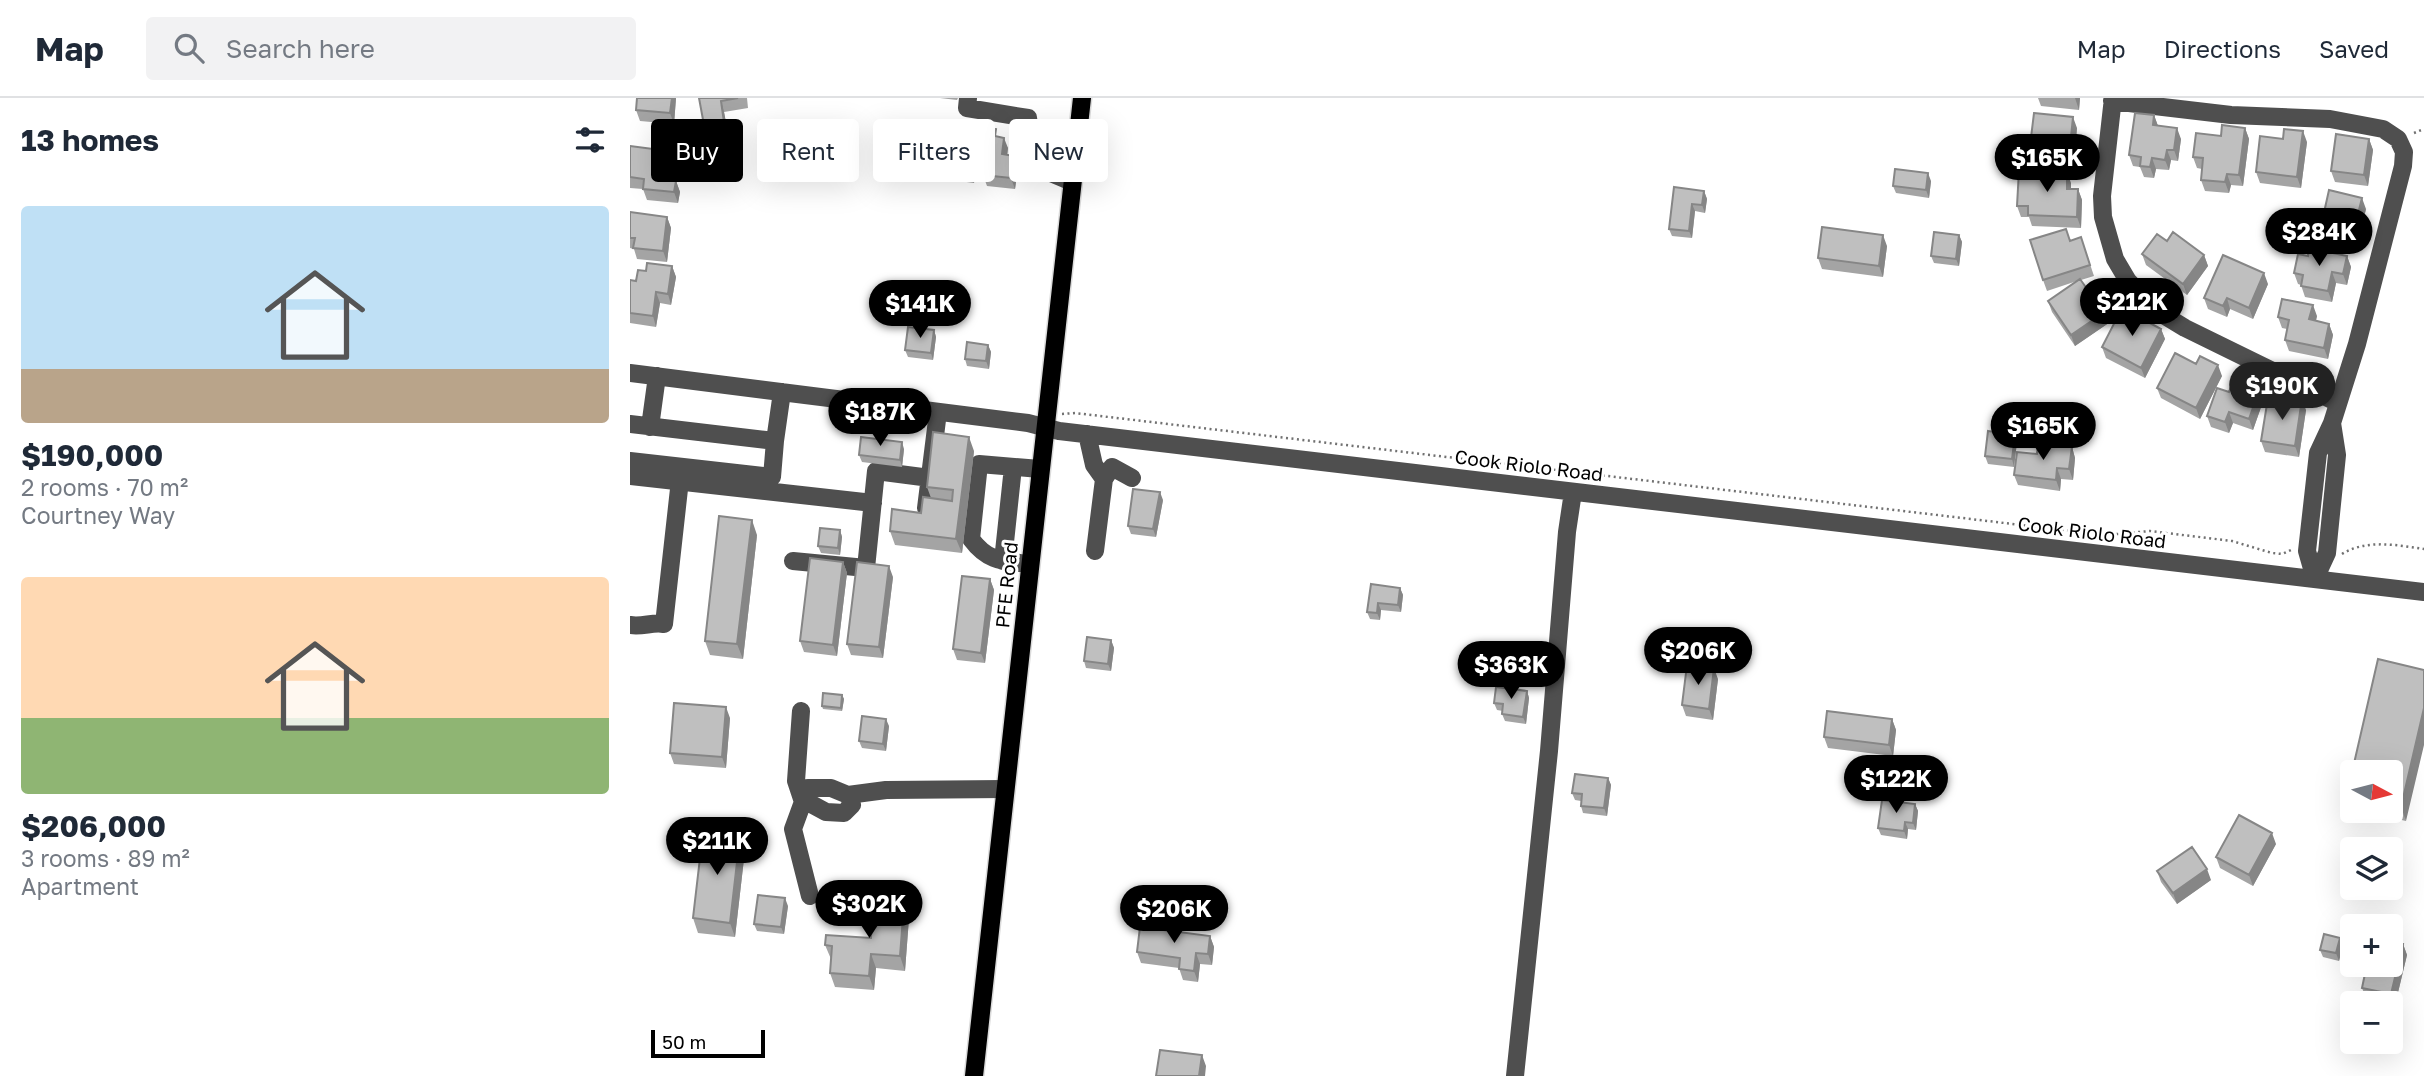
<!DOCTYPE html>
<html lang="en">
<head>
<meta charset="utf-8">
<style>
	:root { --surface:#fff; --page:#f2f2f3; --text:#1f2937; --muted:#747a83; --line:#e0e1e3; --accent:#000 }
	body { margin:0; font-family:"Golos Text",sans-serif; background:var(--page); color:var(--text); height:100vh; display:flex; flex-direction:column; font-size:26px; white-space:nowrap }
	* { box-sizing:border-box; margin:0 }
	p { font-size:23px; color:var(--muted) }
	.icon { flex:none; width:38px; height:38px; fill:none; stroke:currentColor; stroke-width:2; stroke-linecap:round; stroke-linejoin:round }
	.map { position:relative; flex:1; overflow:hidden }
	.drawer { display:flex; flex-direction:column; background:var(--surface); width:630px }
	.drawer>* { flex:none }
	.hud { position:absolute; left:21px; top:21px; width:665px; height:63px; display:flex; gap:14px }
	.needle { width:46px; rotate:97deg }
	.controls { position:absolute; left:1710px; top:662px; display:grid; gap:14px }
	.controls a { display:grid; place-items:center; width:63px; height:63px; border-radius:7px; background:var(--surface); box-shadow:0 7px 28px #0002; font-size:35px }
	.scale { position:absolute; left:21px; bottom:18px; width:114px; box-sizing:border-box; padding-left:7px; border:4px solid #000; border-top:0; font-size:19px; line-height:24px; white-space:nowrap; color:#000; -webkit-text-stroke:5px #fff; paint-order:stroke }
	.price { position:absolute; translate:-50% -60px; padding:0 16px; border-radius:24px; background:var(--accent); color:#fff; font-size:23px; line-height:46px; filter:drop-shadow(0 2px 4px #0008) }
	.price::after { content:''; position:absolute; left:50%; top:42px; width:21px; height:16px; margin-left:-10px; background:inherit; clip-path:polygon(0 0,100% 0,50% 100%) }
	.price.current { background:#222; color:#fff }
	ul { padding:0; list-style:none }
	li { display:grid; align-content:center; gap:14px; height:371px; padding:0 21px }
	li span { display:grid; place-items:center; height:217px; border-radius:7px; color:#555 }
	li>.icon { margin-inline-start:auto }
	span .icon { width:126px; height:126px; fill:#fffc; stroke-width:1 }
	li b { font-size:30px }
	h2 { display:flex; justify-content:space-between; align-items:center; height:84px; padding:0 21px; font-size:30px }
	.chip { padding:0 24px; border-radius:7px; background:var(--surface); box-shadow:0 7px 28px #0002; font-size:24px; line-height:63px }
	.chip.current { background:var(--accent); color:#fff }
	header { display:flex; align-items:center; gap:42px; box-sizing:border-box; height:98px; padding:0 35px; background:var(--surface); border-bottom:2px solid var(--line) }
	header strong { font-size:33px }
	nav { display:flex; gap:38px; margin-inline-start:auto; font-size:24px }
	.search { width:490px; height:63px; background:var(--page); display:flex; align-items:center; gap:18px; box-sizing:border-box; padding:0 24px; border-radius:7px; color:var(--muted); font-size:26px }
	main { display:flex; flex:1; min-height:0 }
	.map>svg:first-child { display:block }
</style>
</head>
<body>
<header>
<strong>Map</strong>
<div class="search"><svg class="icon" aria-label="search" viewBox="0 0 24 24"><circle cx="10" cy="10" r="6"/><path d="M15 15l6 6"/></svg>Search here</div>
<nav><a>Map</a><a>Directions</a><a>Saved</a></nav>
</header>
<main>
<section class="drawer">
<h2>13 homes<svg class="icon" aria-label="filters" viewBox="0 0 24 24"><path d="M4 7h16M4 17h16"/><circle cx="9" cy="7" r="2"/><circle cx="15" cy="17" r="2"/></svg></h2>
<ul>
<li><span style="background:linear-gradient(#bfe0f5 75%,#b9a48a 0)"><svg class="icon" aria-label="home" viewBox="0 0 24 24"><path d="M3 11l9-7 9 7M6 9v11h12V9"/></svg></span><div><b>$190,000</b><p>2 rooms · 70 m²</p><p>Courtney Way</p></div></li>
<li><span style="background:linear-gradient(#ffd9b3 65%,#8fb573 0)"><svg class="icon" aria-label="home" viewBox="0 0 24 24"><path d="M3 11l9-7 9 7M6 9v11h12V9"/></svg></span><div><b>$206,000</b><p>3 rooms · 89 m²</p><p>Apartment</p></div></li>
</ul>
</section>
<div class="map">
<svg width="1794" height="978" viewBox="0 0 1794 978">
	<rect width="100%" height="100%" fill="#fff"/>
	<g fill="none" stroke-linecap="round" stroke-linejoin="round">
		<defs>
			<path id="major" d="M344 978 452 0"/>
		</defs>
		<use href="#major" stroke="#dbdbdb" stroke-width="21"/>
		<path stroke="#717171" stroke-width="2.5" stroke-dasharray="2 3.5" stroke-linecap="butt" d="M1784 35 1794 31
			M432 316 445 315 1476 437 1520 433 1602 443 1642 455 1652 456 1661 452
			M1712 456C1736 441 1767 447 1794 451"/>
		<path stroke="#4f4f4f" stroke-width="18" d="M338 0 337 10 398 20 403 52 416 73 442 84
			M1483 0 1472 98 1473 119 1485 161 1498 183 1527 213 1555 230 1708 305
			M1482 3 1601 17 1700 21 1753 31 1768 41 1774 54 1773 68 1727 246 1702 325 1688 355 1677 453 1685 481
			M0 275 398 325 429 333 1794 494
			M0 326 145 343 142 379 0 363
			M20 329 27 278
			M457 336 464 367 474 381 465 453
			M145 343 152 294
			M0 378 243 405
			M474 381 482 369 502 380
			M296 410 308 314
			M163 463 236 470 246 373 300 380
			M373 463 383 369
			M399 466C373 463 358 464 341 441L349 366 410 371
			M1685 481 1697 455 1707 357 1702 325
			M0 527C13 529 22 524 34 526L51 373
			M171 613 166 683 172 701 196 714 214 715 222 707 218 697
			M180 798 163 731 178 690H201L218 697 256 692 375 691
			M885 978 919 653 937 434 943 394"/>
		<use href="#major" stroke="#000" stroke-width="18"/>
	</g>
	<path fill="#a4a4a4" d="M46 0 44 26 10 23 6 12Z
		M69 0H117L118 10 94 14 98 35 78 38 74 27Z
		M310 0H328L327 2Z
		M1408 0H1450L1449 12 1411 8Z
		M1524 17 1528 28 1551 41 1548 63 1541 62 1539 72 1526 71 1524 80 1514 79 1510 69 1503 68 1499 57Z
		M1447 30 1446 40H1452L1456 51 1453 73 1403 67 1399 56Z
		M1615 30 1619 41 1613 88 1601 87 1599 95 1575 93 1571 82 1572 71 1567 70 1563 59 1591 38Z
		M369 39 378 50 377 57 384 58 388 69 385 91 357 88 353 77 345 76 344 85 329 83 325 72Z
		M1739 41 1743 52 1738 88 1705 84 1701 73Z
		M1677 44 1671 90 1630 85 1626 74Z
		M0 48 43 64 41 82 46 83 50 94 48 105 17 102 13 91 0 90Z
		M1301 83 1299 100 1266 95 1263 88Z
		M1441 85V91H1448L1452 102 1451 130 1402 128 1399 119H1391L1387 108Z
		M1074 93 1077 101 1075 115 1065 113 1062 140 1042 138 1039 131Z
		M1736 111 1727 147 1695 139 1691 128Z
		M0 114 37 119 41 130 37 164 7 161 4 151 0 150Z
		M1329 137 1332 144 1329 168 1304 165 1301 158Z
		M1451 139 1464 178 1451 182 1460 195 1482 209 1486 220 1445 248 1422 214 1418 203 1447 183 1417 193 1413 182 1440 143Z
		M1537 143 1574 157 1578 168 1557 197 1516 167 1512 156Z
		M1257 148 1253 179 1192 171 1188 160Z
		M1678 158H1717L1721 169 1717 187 1706 185 1702 204 1675 199 1671 187 1668 186 1664 175Z
		M42 168 46 179 41 207 30 205 26 229 0 225V182L6 183 16 173Z
		M1638 186 1623 221 1600 211 1597 219 1578 211 1574 200Z
		M1687 218 1686 223 1699 226 1703 237 1698 261 1659 253 1655 242 1657 231 1652 230 1648 219Z
		M1531 231 1535 241 1515 280 1476 260 1472 249Z
		M304 232 306 239 303 262 278 259 275 252Z
		M358 247 361 254 359 271 337 268 335 261Z
		M1566 266 1592 278 1570 321 1531 300 1527 290Z
		M1632 284 1636 295 1623 332 1603 325 1599 335 1581 329 1577 318 1599 294Z
		M1651 308 1676 312 1669 359 1635 354 1631 343Z
		M1387 344 1384 369 1358 366 1355 358Z
		M1442 349 1445 360 1443 382 1431 381 1430 393 1388 387 1384 377 1407 356Z
		M274 351 272 369 232 364 229 357Z
		M344 353 332 455 265 447 260 433 291 415 301 400 297 389Z
		M533 402 526 439 501 436 498 428Z
		M210 432 212 439 210 457 191 455 188 448Z
		M127 437 113 561 80 557 75 543Z
		M213 464 217 475 207 558 174 554 170 543Z
		M263 479 253 560 221 557 217 546Z
		M360 481 364 492 355 565 327 562 323 551Z
		M741 486 770 490 773 497 771 514 751 512 750 522 740 521 737 514Z
		M481 542 484 550 481 573 456 570 454 563Z
		M1748 561 1776 723 1729 712H1760V674H1722V711L1717 696Z
		M1088 581 1083 622 1056 618 1052 607Z
		M897 593 899 600 896 626 875 623 872 616 873 613 867 612 864 605Z
		M212 597 214 601 212 613 193 611 192 608Z
		M100 620 96 670 44 666 40 655Z
		M1262 621 1266 632 1263 658 1198 650 1194 639Z
		M259 628 256 653 232 650 229 643Z
		M978 680 981 687 977 718 953 715 951 708V703L945 702 942 695Z
		M1285 706 1288 713 1286 732 1278 731 1277 741 1251 737 1248 730Z
		M110 738 115 752 105 839 68 835 63 820Z
		M1646 746 1623 788 1590 770 1586 759Z
		M1527 773 1581 782 1547 806 1531 784Z
		M274 806 279 820 275 873 246 870 244 892 205 889 200 875 201 861 195 847 241 840V836H240L235 822Z
		M158 808 154 836 127 833 124 826Z
		M580 838 584 849 582 867 570 866 568 884 553 882 549 870 511 865 507 854Z
		M1710 840 1713 847 1709 863 1693 859 1690 852Z
		M1773 846 1777 857 1765 907 1760 906V905H1754L1736 900 1732 890Z
		M1725 943H1755L1753 951 1726 945Z"/>
	<path fill="#868686" d="M42 0H46L44 26 40 15Z
		M1445 0H1450L1449 12Z
		M91 3 94 14 98 35 94 24Z
		M1524 17 1528 28 1523 27Z
		M1443 19 1447 30 1445 50 1441 39Z
		M1547 30 1551 41 1548 63 1544 52Z
		M1615 30 1619 41 1613 88 1609 77Z
		M1673 33 1677 44 1671 90 1667 79Z
		M374 40 378 50 376 67 372 56Z
		M1452 40 1456 51 1453 73 1449 62Z
		M1739 41 1743 52 1738 88 1734 77Z
		M1537 52 1541 62 1539 72 1535 62Z
		M39 53 43 64 40 92 36 82Z
		M384 58 388 69 385 91 381 80Z
		M1522 60 1526 71 1524 80 1520 69Z
		M341 65 345 76 344 85 340 74Z
		M1437 74 1441 85V102L1437 91Z
		M1298 75 1301 83 1299 100 1296 92Z
		M1597 76 1601 87 1599 95 1595 84Z
		M46 83 50 94 48 105 44 94Z
		M1448 91 1452 102 1451 130 1447 119Z
		M1074 93 1077 101 1075 115 1072 107Z
		M1732 100 1736 111 1727 147 1723 136Z
		M1062 106 1065 113 1062 140 1059 133Z
		M37 119 41 130 37 164 33 153Z
		M1253 137 1257 148 1253 179 1249 168Z
		M1329 137 1332 144 1329 168 1326 161Z
		M1574 157 1578 168 1557 197 1553 186Z
		M1717 158 1721 169 1717 187 1713 176Z
		M42 168 46 179 41 207 38 196Z
		M1702 174 1706 185 1702 204 1698 193Z
		M1634 175 1638 186 1623 221 1619 210Z
		M26 194 30 205 26 229 23 218Z
		M1597 200 1600 211 1597 219 1593 208Z
		M1683 207 1687 218 1683 232 1679 221Z
		M1482 209 1486 220 1445 248 1441 237Z
		M1699 226 1703 237 1698 261 1694 250Z
		M1531 231 1535 241 1515 280 1511 270Z
		M304 232 306 239 303 262 301 255Z
		M358 247 361 254 359 271 356 263Z
		M1588 267 1592 278 1570 321 1566 310Z
		M1632 284 1636 295 1623 332 1619 321Z
		M1672 301 1676 312 1669 359 1665 348Z
		M1599 314 1603 325 1599 335 1595 324Z
		M1385 337 1387 344 1384 369 1382 361Z
		M339 339 344 353 332 455 326 441Z
		M272 344 274 351 272 369 270 362Z
		M1442 349 1445 360 1443 382 1439 371Z
		M1427 370 1431 381 1430 393 1426 382Z
		M530 394 533 402 526 439 523 431Z
		M122 422 127 437 113 561 107 546Z
		M210 432 212 439 210 457 208 450Z
		M213 464 217 475 207 558 203 547Z
		M259 468 263 479 253 560 249 549Z
		M360 481 364 492 355 565 351 555Z
		M770 490 773 497 771 514 768 507Z
		M748 505 751 512 750 522 747 515Z
		M481 542 484 550 481 573 478 566Z
		M1084 570 1088 581 1083 622 1079 611Z
		M897 593 899 600 896 626 893 619Z
		M212 597 214 601 212 613 211 610Z
		M96 609 100 620 96 670 92 659Z
		M1794 610V647L1776 723 1771 709Z
		M256 621 259 628 256 653 253 646Z
		M1262 621 1266 632 1263 658 1259 647Z
		M978 680 981 687 977 718 974 710Z
		M1285 706 1288 713 1286 732 1283 725Z
		M1275 724 1278 731 1277 741 1274 733Z
		M1642 735 1646 746 1623 788 1619 777Z
		M110 738 115 752 105 839 100 825Z
		M1577 771 1581 782 1547 806 1543 795Z
		M155 800 158 808 154 836 151 829Z
		M274 806 279 820 275 873 270 858Z
		M580 838 584 849 582 867 578 856Z
		M1710 840 1713 847 1709 863 1706 855Z
		M1773 846 1777 857 1765 907 1761 896Z
		M566 855 570 866 568 884 564 873Z
		M241 856 246 870 244 892 239 878Z
		M1750 943H1755L1753 951 1750 944Z
		M572 957 576 968 575 978H569Z"/>
	<path fill="#bfbfbf" stroke="#868686" stroke-width="2" d="M7 0H42L40 15 6 12Z
		M69 0H108L91 3 94 24 74 27Z
		M1404 15 1443 19 1441 39 1452 40 1449 62 1399 56Z
		M1505 15 1524 17 1523 27 1547 30 1544 52H1537L1535 62 1522 60 1520 69 1510 68 1511 59 1499 57Z
		M1592 27 1615 30 1609 77 1597 76 1595 84 1571 82 1573 60 1563 59 1566 35 1591 38Z
		M349 29 366 31 365 38 374 40 372 56 384 58 381 80 353 77 354 67 341 65 340 74 325 72 326 59 340 61 343 38 348 39Z
		M1654 31 1673 33 1667 79 1626 74 1630 38 1653 41Z
		M1706 36 1739 41 1734 77 1701 73Z
		M0 48 39 53 36 82 46 83 44 94 13 91 14 81 0 79Z
		M1265 71 1298 75 1296 92 1263 88Z
		M1389 72 1437 74V91H1448L1447 119 1398 117V108H1387Z
		M1044 89 1074 93 1072 107 1062 106 1059 133 1039 131Z
		M1699 92 1732 100 1723 136 1691 128Z
		M0 114 37 119 33 153 3 150 5 140H0Z
		M1192 129 1253 137 1249 168 1188 160Z
		M1436 131 1440 143 1451 139 1460 167 1413 182 1400 142Z
		M1304 134 1329 137 1326 161 1301 158Z
		M1543 134 1574 157 1553 186 1512 156 1527 136 1537 143Z
		M1679 150 1717 158 1713 176 1702 174 1698 193 1671 188 1673 177 1664 175 1668 156 1678 158Z
		M1593 157 1634 175 1619 210 1597 200 1593 208 1574 200Z
		M17 165 42 168 38 196 26 194 23 218 0 215V182L6 183 8 172 16 173Z
		M1450 181 1460 195 1469 189 1482 209 1441 237 1418 203Z
		M1652 201 1683 207 1679 221 1699 226 1694 250 1655 242 1659 222 1648 219Z
		M1492 210 1531 231 1511 270 1472 249Z
		M278 229 304 232 301 255 275 252Z
		M337 244 358 247 356 263 335 261Z
		M1545 255 1566 266 1570 258 1588 267 1566 310 1527 290Z
		M1606 275 1632 284 1619 321 1599 314 1595 324 1577 318 1587 290 1599 294Z
		M1652 298 1672 301 1665 348 1631 343 1637 306 1651 308Z
		M1358 333 1385 337 1382 361 1355 358Z
		M303 334 339 339 326 441 260 433 262 411 291 415 293 399 322 403 323 392 297 389Z
		M231 339 272 344 270 362 229 357Z
		M1408 345 1442 349 1439 371 1427 370 1426 382 1384 377 1387 354 1407 356Z
		M503 391 530 394 523 431 498 428Z
		M89 418 122 422 107 546 75 543Z
		M190 430 210 432 208 450 188 448Z
		M180 460 213 464 203 547 170 543Z
		M227 464 259 468 249 549 217 546Z
		M332 478 360 481 351 555 323 551Z
		M741 486 770 490 768 507 748 505 747 515 737 514Z
		M457 539 481 542 478 566 454 563Z
		M1748 561 1794 572V610L1771 709 1760 707V674H1722V697L1717 696Z
		M1057 567 1084 570 1079 611 1052 607Z
		M866 589 897 593 893 619 872 616 873 606 864 605Z
		M193 595 212 597 211 610 192 608Z
		M44 605 96 609 92 659 40 655Z
		M1197 613 1262 621 1259 647 1194 639Z
		M232 618 256 621 253 646 229 643Z
		M945 676 978 680 974 710 951 708 952 696 942 695Z
		M1252 702 1285 706 1283 725 1275 724 1274 733 1248 730Z
		M1609 717 1642 735 1619 777 1586 759Z
		M73 734 110 738 100 825 63 820Z
		M1562 749 1577 771 1543 795 1527 773Z
		M128 797 155 800 151 829 124 826Z
		M237 803 274 806 270 858 241 856 239 878 200 875 202 848 195 847 196 837 241 840 242 822H235Z
		M510 829 580 838 578 856 566 855 564 873 549 871 550 860 507 854Z
		M1694 836 1710 840 1706 855 1690 852Z
		M1760 843 1773 846 1761 896 1732 890 1737 866H1760Z
		M530 952 572 957 569 978H526Z"/>
	<g text-anchor="middle" dominant-baseline="central" stroke-width="6" stroke-linejoin="round" paint-order="stroke">
		<g font-size="19" fill="#000" stroke="#fff">
			<text transform="translate(899 367) rotate(7)">Cook Riolo Road</text>
			<text transform="translate(1462 434) rotate(7)">Cook Riolo Road</text>
			<text transform="translate(376 487) rotate(-84)">PFE Road</text>
		</g>
	</g>
</svg>
<div class="controls">
<a><svg class="needle" viewBox="-14 -14 28 28"><path d="M0-13l5 13h-10z" fill="#e53935"/><path d="M0 13l5-13h-10z" fill="#747a83"/></svg></a>
<a><svg class="icon" aria-label="layers" viewBox="0 0 24 24"><path d="M12 4l9 5-9 5-9-5zM3 14l9 5 9-5"/></svg></a>
<a>+</a>
<a>−</a>
</div>
<div class="scale">50 m</div>
<b class="price" style="left:1417px;top:96px">$165K</b>
<b class="price" style="left:1689px;top:170px">$284K</b>
<b class="price" style="left:1502px;top:240px">$212K</b>
<b class="price" style="left:290px;top:242px">$141K</b>
<b class="price current" style="left:1652px;top:324px">$190K</b>
<b class="price" style="left:250px;top:350px">$187K</b>
<b class="price" style="left:1413px;top:364px">$165K</b>
<b class="price" style="left:1068px;top:589px">$206K</b>
<b class="price" style="left:881px;top:603px">$363K</b>
<b class="price" style="left:1266px;top:717px">$122K</b>
<b class="price" style="left:87px;top:779px">$211K</b>
<b class="price" style="left:239px;top:842px">$302K</b>
<b class="price" style="left:544px;top:847px">$206K</b>
<div class="hud">
<a class="chip current">Buy</a>
<a class="chip">Rent</a>
<a class="chip">Filters</a>
<a class="chip">New</a>
</div>
</div>
</main>
</body>
</html>
